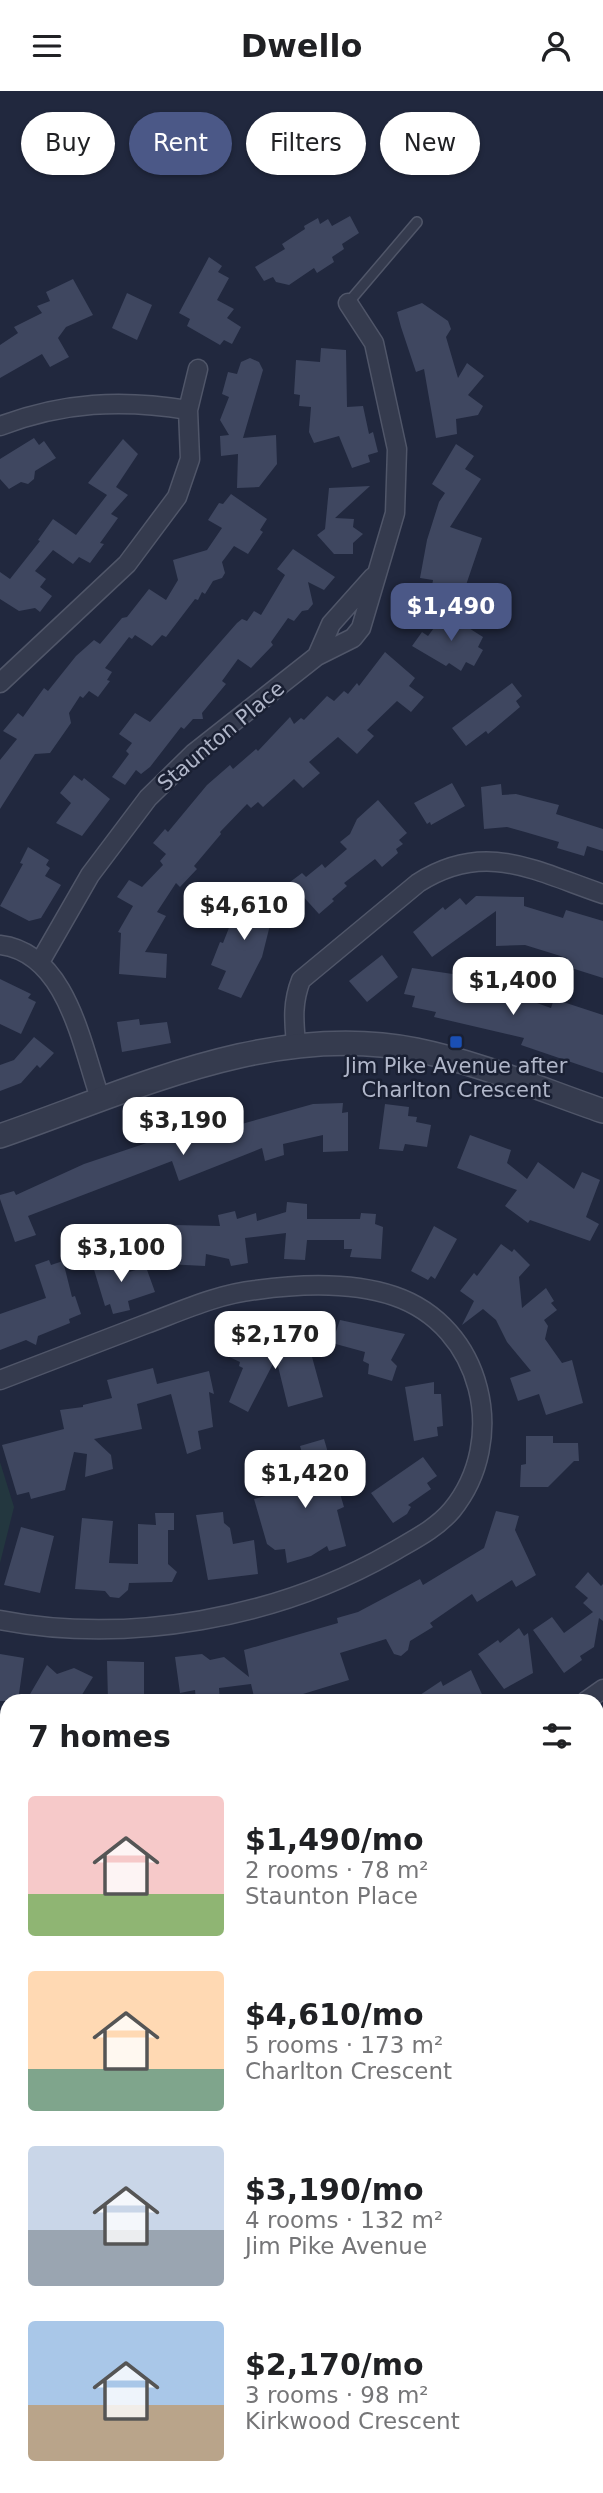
<!DOCTYPE html>
<html lang="en">
<head>
<meta charset="utf-8">
<style>
	:root { --surface:#fff; --page:#f6f6f6; --text:#202124; --muted:#757577; --accent:#4b5887 }
	body { margin:0; font-family:"DejaVu Sans",sans-serif; background:var(--page); color:var(--text); height:100vh; display:flex; flex-direction:column; font-size:26px; white-space:nowrap }
	* { box-sizing:border-box; margin:0 }
	p { font-size:23px; color:var(--muted) }
	.icon { flex:none; width:38px; height:38px; fill:none; stroke:currentColor; stroke-width:2; stroke-linecap:round; stroke-linejoin:round }
	.map { position:relative; flex:1; overflow:hidden }
	.sheet { position:absolute; left:0px; top:1603px; width:604px; height:800px; display:flex; flex-direction:column; background:var(--surface); border-radius:21px 21px 0 0; box-shadow:0 2px 5px #0004 }
	.sheet>* { flex:none }
	.guide { position:absolute; left:21px; top:21px; width:562px; height:63px; display:flex; gap:14px }
	.price { position:absolute; translate:-50% -60px; padding:0 16px; border-radius:14px; background:#fff; color:#222; font-size:23px; line-height:46px; filter:drop-shadow(0 2px 4px #0008) }
	.price::after { content:''; position:absolute; left:50%; top:42px; width:21px; height:16px; margin-left:-10px; background:inherit; clip-path:polygon(0 0,100% 0,50% 100%) }
	.price.on { background:var(--accent); color:#fff }
	ul { padding:0; list-style:none }
	li { display:flex; align-items:center; gap:21px; height:175px; padding:0 28px }
	li span { display:grid; place-items:center; flex:none; width:196px; height:140px; border-radius:7px; color:#555 }
	li>.icon { margin-inline-start:auto }
	span .icon { width:84px; height:84px; fill:#fffc; stroke-width:1 }
	li b { font-size:30px }
	h2 { display:flex; justify-content:space-between; align-items:center; height:84px; padding:0 28px; font-size:30px }
	.chip { padding:0 24px; border-radius:32px; background:var(--surface); box-shadow:0 2px 5px #0004; font-size:24px; line-height:63px }
	.chip.on { background:var(--accent); color:#fff }
	header { display:flex; justify-content:space-between; align-items:center; height:91px; padding:0 28px; background:var(--surface); font-size:32px; font-weight:800 }
	.map>svg:first-child { display:block }
</style>
</head>
<body>
<header><svg class="icon" aria-label="menu" viewBox="0 0 24 24"><path d="M4 6h16M4 12h16M4 18h16"/></svg>Dwello<svg class="icon" aria-label="person" viewBox="0 0 24 24"><circle cx="12" cy="8" r="4"/><path d="M4 21q1-7 8-7t8 7"/></svg></header>
<div class="map">
<svg width="603" height="2402" viewBox="0 0 603 2402">
	<rect width="100%" height="100%" fill="#21283e"/>
	<path fill="#23373f" d="M0 1371 14 1416 0 1472Z
		M0 2211H7V2396H406L404 2402H0Z"/>
	<path fill="#313e65" d="M597 2294H603V2402H404L406 2396H597Z"/>
	<g fill="none" stroke-linecap="round" stroke-linejoin="round">
		<path stroke="#313e65" stroke-width="5" d="M0 2340 7 2341
			M151 2402 152 2396"/>
	</g>
	<path fill="#3f4760" d="M350 125 359 142 342 153 344 158 332 166 334 171 317 182 314 177 289 194 276 191 273 186 264 190 255 176 285 158 282 153 305 138 304 135 318 127 320 133 328 128 332 135Z
		M209 166 222 175 218 181 229 187 217 209 234 218 227 227 241 236 232 253 224 249 220 254 187 235 190 228 179 222Z
		M73 188 93 224 66 236 58 247 69 266 50 276 42 263 0 287V254L18 242 14 236 42 222 37 215 50 210 46 201Z
		M127 202 152 214 137 249 112 237Z
		M422 212 448 230 451 238 446 246 458 287 467 272 484 285 468 304 483 315 478 324 456 328 457 343 436 347 424 278 416 281 401 236 397 221Z
		M321 257 346 259 347 316 363 315 369 343 373 341 378 361 368 364 370 371 352 377 339 345 314 352 309 341 311 316 299 315 300 304 294 303 296 269 320 271Z
		M250 267 259 271 263 279 243 347 276 344 277 373 259 396 237 397 238 363 221 365 220 345 229 344 220 329 229 306 222 303 228 281 237 283 241 271Z
		M34 347 39 354 44 350 56 367 35 380 34 388 28 393 21 391 9 398 0 388V368Z
		M123 348 138 363 116 396 128 404 111 423 118 427 100 452 104 453 90 472 79 466 73 473 53 459 35 480 46 488 40 496 52 505 40 521 35 517 19 520 0 508V481L10 488 40 450 38 449 53 428 76 444 107 404 88 392Z
		M456 353 474 365 465 378 481 388 450 436 482 447 465 497 454 503 432 495 433 489 420 487 427 449 439 411 445 402 432 393Z
		M370 395 335 427 354 428 353 436 363 443 353 452V463H334L317 444 325 438 329 397Z
		M231 403 267 428 260 439 263 441 248 463 234 455 222 471 225 482 222 487 213 490 205 503 202 501 198 509 195 508 166 546 162 544 152 555 135 544 132 548 129 546 105 577 112 581 107 589 110 590 98 606 89 600 83 607 80 605 69 622 71 632 50 662 35 663 0 718V669L17 648 3 640 18 622 23 626 44 597 48 600 76 565 94 549 100 553 122 527 127 526 149 498 166 509 178 489 173 469 207 459 222 437 208 429 219 412 223 413Z
		M293 458 335 486 324 499 308 491 313 513 308 519 302 520 294 530 288 527 271 551 273 554 251 577 238 568 222 590 226 593 202 622 203 628H193L184 638 181 636 150 676 141 683 136 679 125 694 112 686 129 663 126 660 132 652 119 643 135 622 150 631 237 532 242 528 247 530 254 520 261 524 285 484 277 478Z
		M445 522 483 546 478 556 483 559 474 575 466 571 461 580 449 572 446 575 412 555 422 541 428 545Z
		M385 561 415 587 409 595 424 606 411 621 397 610 367 639 374 645 357 663 338 646 309 671 320 682 303 697 294 688 263 716 258 711 251 717 247 713 220 741 221 743 194 775 197 778 180 796 176 792 157 821 166 825 145 861 167 863 166 887 119 883 121 842 118 841 133 815 117 806 129 789 142 796 163 774 160 770 166 763 153 752 165 738 168 741 207 694 230 674 233 678 256 658 258 660 290 626 294 633 301 627 304 629 327 605 334 610 344 600 348 603 357 592 359 595Z
		M512 592 522 605 516 610 520 616 488 643 486 640 466 655 452 637Z
		M74 684 82 690 84 687 110 708 82 745 56 732 71 712 60 702Z
		M452 692 465 715 431 734 430 731 427 733 414 712Z
		M501 693 502 704 516 703 559 714 556 723 603 738V760L587 755 584 765 557 757 559 751 525 741 507 736 484 738 481 696Z
		M378 709 407 742 399 749 403 753 396 758 398 762 382 776 375 768 344 792 347 795 332 808 334 810 319 823 290 791 302 782 306 786 322 773 325 777 347 758 340 751 350 743 357 728Z
		M28 756 49 769 46 774 50 777 45 785 61 794 41 827 29 830 0 815 23 773 20 772Z
		M247 791 265 799 258 815 273 822 262 866 241 907 218 898 226 880 211 874 220 851 223 852Z
		M476 805 524 806V815L563 827 566 819 603 830V887L565 875 567 867 525 854 496 855V820L432 866 413 841 443 816 445 819 460 807 466 814Z
		M382 864 398 886 367 911 349 890Z
		M412 877 473 886 470 899 512 910 514 904 551 917 554 908 603 924V982L521 954 524 947 434 926 436 921 412 916 415 905 404 903Z
		M0 888 31 903 28 907 36 911 21 943 0 933Z
		M139 928 140 934 167 931 171 952 122 961 117 931Z
		M34 946 54 962 40 977 37 974 21 992 0 1000V974L14 969Z
		M343 1012 342 1022 348 1021V1060L323 1061V1044L283 1053 284 1064 265 1070 262 1057 179 1090 172 1070 28 1125 36 1144 15 1151 0 1108V1104L14 1100 16 1104 84 1073 227 1025 231 1036 313 1013Z
		M385 1013 409 1016 408 1025 417 1026 416 1031 431 1034 427 1056 405 1053 403 1060 379 1058Z
		M470 1044 511 1059 507 1072 527 1088 538 1071 574 1098 582 1081 600 1089 586 1126 599 1133 590 1150 530 1129 528 1132 505 1115 517 1099 457 1077Z
		M287 1111 307 1113V1128H360L361 1122 376 1123 375 1133 383 1136 381 1168 350 1166 352 1158H344V1149H307L305 1169 284 1168 286 1142 245 1147 248 1172 231 1175 229 1168 206 1163 205 1175 166 1173 167 1141 174 1134 220 1135 218 1124 235 1120 237 1128 256 1122 257 1130 286 1121Z
		M434 1135 457 1148 435 1188 431 1185 428 1189 411 1180Z
		M501 1153 512 1161 514 1158 530 1174 519 1186 522 1217 546 1197 554 1210 551 1212 557 1219 544 1229 548 1235 545 1248 562 1272 572 1269 583 1312 546 1324 539 1303 518 1310 510 1287 531 1280 507 1251 496 1229 483 1218 462 1234 474 1210 460 1200 474 1182 477 1185Z
		M113 1162 121 1179 128 1177 129 1181 146 1176 155 1201 128 1210 130 1219 113 1223 110 1213 105 1215 92 1172Z
		M49 1169 51 1174 63 1170 72 1206 75 1205 81 1223 69 1228 70 1232 38 1245 36 1254 26 1249 0 1259V1223L46 1207 35 1174Z
		M340 1229 405 1243 391 1269 397 1275 392 1290 368 1283 369 1273 363 1270 365 1261 332 1252Z
		M306 1244 323 1306 288 1316 276 1267 248 1321 229 1311 243 1277 239 1275 240 1271 223 1263 233 1246 256 1258Z
		M153 1277 157 1293 209 1280 214 1303 209 1301 213 1336 198 1340 201 1358 187 1363 171 1303 137 1313 142 1338 94 1348 111 1364 113 1378 85 1386 87 1363 74 1361 65 1399 31 1408 29 1401 17 1404 2 1354 64 1338 60 1319 83 1316V1314L112 1307 107 1289Z
		M434 1291V1303H441L443 1335 437 1336 438 1345 414 1350 405 1296Z
		M526 1345H553V1352H578L579 1370H574L548 1396H520L521 1374 526 1373Z
		M324 1348 344 1416 337 1419 346 1455 329 1460 327 1455 311 1465 287 1472 285 1458 275 1459 267 1453 254 1408 311 1393 300 1355Z
		M423 1366 437 1385 427 1392 431 1398 408 1414 411 1416 407 1423 393 1432 371 1402Z
		M496 1420 519 1425 515 1439 536 1484 516 1496 512 1489 477 1511 472 1503 430 1532 433 1536 410 1550 408 1559 401 1565 394 1563 386 1548 340 1562 349 1589 280 1610H255L251 1593 219 1597 220 1610H196L195 1599 180 1602 175 1566 202 1563 210 1569 224 1566 249 1586 244 1559 338 1532 337 1527 358 1521 420 1488 423 1494 484 1457Z
		M223 1421 224 1432 230 1437 233 1453 254 1449 258 1483 208 1489 196 1424Z
		M155 1422H174V1439H168V1473L177 1481 172 1491 129 1492 128 1499 119 1507 110 1506 105 1500 75 1498 82 1427 113 1430 109 1472 138 1473V1433L156 1434Z
		M21 1436 54 1445 40 1502 4 1494Z
		M588 1481 601 1495 603 1493V1530L599 1527 594 1556 580 1565 582 1569 564 1582 533 1539 552 1526 564 1542 593 1521 583 1512 588 1507 575 1496Z
		M519 1537 524 1545 528 1542 533 1582 504 1598 478 1563 498 1549 500 1552Z
		M0 1563 24 1567 18 1610H0Z
		M107 1570 144 1571V1610H108Z
		M47 1574 57 1583 74 1577 93 1586 78 1610H26Z
		M471 1579 485 1610H411L441 1590 443 1595Z"/>
	<g fill="none" stroke-linecap="round" stroke-linejoin="round">
		<defs>
			<path id="service" d="M348 212 417 131"/>
			<path id="minor" d="M0 335C63 311 122 308 188 319
				M317 565 331 533 373 486
				M0 592 127 473 177 406 190 368 188 319 198 278
				M0 854C68 862 82 957 101 1010
				M40 871 90 784 148 707 194 662 317 565 353 547 361 537 395 422 397 358 374 252 348 212
				M296 953C294 930 292 912 301 889L418 792C485 749 535 780 603 803
				M0 1289C49 1270 97 1252 146 1233 181 1220 218 1203 256 1199 299 1193 352 1191 394 1205 483 1235 509 1349 452 1419 436 1438 413 1449 391 1462 277 1527 129 1554 0 1529
				M586 1610 603 1598
				M597 1760 603 1770
				M0 1761H7
				M597 1871 603 1866
				M0 1986 7 1987"/>
			<path id="tertiary" d="M0 1045C133 999 272 930 416 959 480 972 542 999 603 1020"/>
		</defs>
		<use href="#service" stroke="#505669" stroke-width="12"/>
		<use href="#minor" stroke="#505669" stroke-width="21"/>
		<use href="#tertiary" stroke="#505669" stroke-width="26"/>
		<use href="#service" stroke="#353b4e" stroke-width="9"/>
		<use href="#minor" stroke="#353b4e" stroke-width="18"/>
		<use href="#tertiary" stroke="#353b4e" stroke-width="23"/>
	</g>
	<rect fill="#1a4fb4" stroke="#1a2033" stroke-width="2.5" x="449" y="944" width="14" height="14" rx="3.5"/>
	<g text-anchor="middle" dominant-baseline="central" stroke-width="5" stroke-linejoin="round" paint-order="stroke">
		<g font-size="21" fill="#b0b6c9" stroke="#1a2033">
			<text transform="translate(221 645) rotate(-40)">Staunton Place</text>
		</g>
		<g font-size="21" fill="#b0b6c9" stroke="#1a2033">
			<text x="456" y="975">Jim Pike Avenue after<tspan x="456" dy="24">Charlton Crescent</tspan></text>
		</g>
	</g>
</svg>
<b class="price on" style="left:451px;top:552px">$1,490</b>
<b class="price" style="left:244px;top:851px">$4,610</b>
<b class="price" style="left:513px;top:926px">$1,400</b>
<b class="price" style="left:183px;top:1066px">$3,190</b>
<b class="price" style="left:121px;top:1193px">$3,100</b>
<b class="price" style="left:275px;top:1280px">$2,170</b>
<b class="price" style="left:305px;top:1419px">$1,420</b>
<div class="guide">
<a class="chip">Buy</a>
<a class="chip on">Rent</a>
<a class="chip">Filters</a>
<a class="chip">New</a>
</div>
<section class="sheet">
<h2>7 homes<svg class="icon" aria-label="filters" viewBox="0 0 24 24"><path d="M4 7h16M4 17h16"/><circle cx="9" cy="7" r="2"/><circle cx="15" cy="17" r="2"/></svg></h2>
<ul>
<li><span style="background:linear-gradient(#f6c9c9 70%,#8fb573 0)"><svg class="icon" aria-label="home" viewBox="0 0 24 24"><path d="M3 11l9-7 9 7M6 9v11h12V9"/></svg></span><div><b>$1,490/mo</b><p>2 rooms · 78 m²</p><p>Staunton Place</p></div></li>
<li><span style="background:linear-gradient(#ffd9b3 70%,#7fa58c 0)"><svg class="icon" aria-label="home" viewBox="0 0 24 24"><path d="M3 11l9-7 9 7M6 9v11h12V9"/></svg></span><div><b>$4,610/mo</b><p>5 rooms · 173 m²</p><p>Charlton Crescent</p></div></li>
<li><span style="background:linear-gradient(#c9d6e8 60%,#9aa5b1 0)"><svg class="icon" aria-label="home" viewBox="0 0 24 24"><path d="M3 11l9-7 9 7M6 9v11h12V9"/></svg></span><div><b>$3,190/mo</b><p>4 rooms · 132 m²</p><p>Jim Pike Avenue</p></div></li>
<li><span style="background:linear-gradient(#a9c7e8 60%,#b9a48a 0)"><svg class="icon" aria-label="home" viewBox="0 0 24 24"><path d="M3 11l9-7 9 7M6 9v11h12V9"/></svg></span><div><b>$2,170/mo</b><p>3 rooms · 98 m²</p><p>Kirkwood Crescent</p></div></li>
</ul>
</section>
</div>
</body>
</html>
